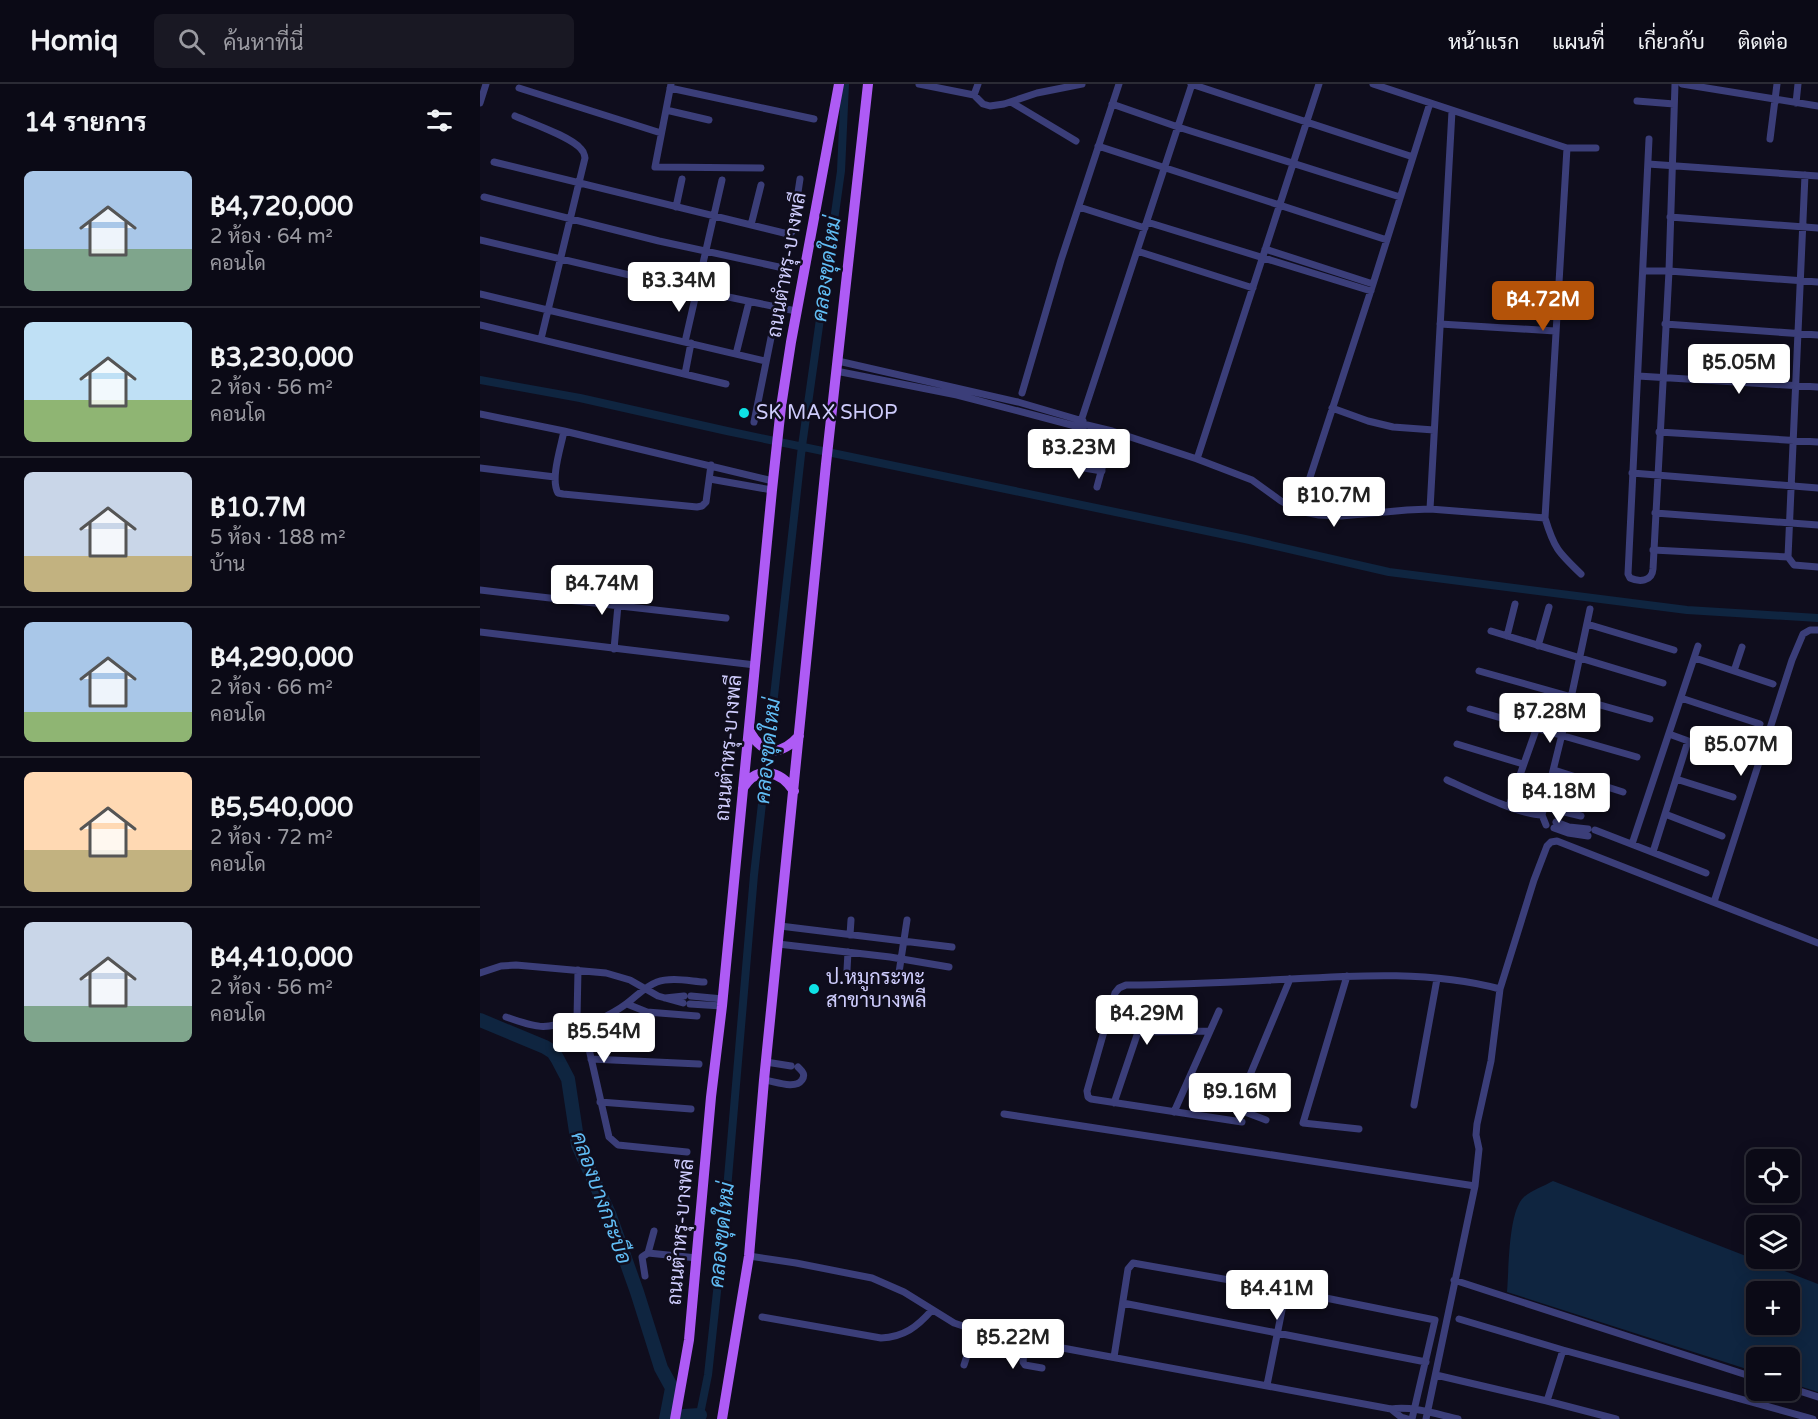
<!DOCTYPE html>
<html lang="th">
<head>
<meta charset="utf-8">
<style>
	:root { --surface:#0b0a16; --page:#191823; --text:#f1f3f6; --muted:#9a9aa1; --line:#2b2b35; --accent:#b45309 }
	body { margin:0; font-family:"Varela Round",Sarabun,sans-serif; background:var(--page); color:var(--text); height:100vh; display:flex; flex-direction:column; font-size:22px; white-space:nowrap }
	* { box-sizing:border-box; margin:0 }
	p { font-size:20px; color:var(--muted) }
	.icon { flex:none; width:33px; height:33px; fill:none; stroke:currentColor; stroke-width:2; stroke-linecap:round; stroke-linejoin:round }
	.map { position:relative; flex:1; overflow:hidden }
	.drawer { display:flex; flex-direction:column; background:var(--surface); width:480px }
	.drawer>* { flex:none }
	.controls { position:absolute; left:1266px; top:1065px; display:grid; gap:12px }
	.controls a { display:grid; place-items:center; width:54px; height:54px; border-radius:9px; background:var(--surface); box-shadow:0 3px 15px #0003,0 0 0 2px var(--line); font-size:30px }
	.price { position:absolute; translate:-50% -51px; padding:0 14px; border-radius:6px; background:#fff; color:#222; font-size:20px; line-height:39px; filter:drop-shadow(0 2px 3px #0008) }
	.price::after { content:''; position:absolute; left:50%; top:36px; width:18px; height:14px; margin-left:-9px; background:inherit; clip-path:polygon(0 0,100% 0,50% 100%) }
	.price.on { background:var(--accent); color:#fff }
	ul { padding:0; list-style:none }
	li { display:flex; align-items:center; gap:18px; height:150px; padding:0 24px }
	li+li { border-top:2px solid var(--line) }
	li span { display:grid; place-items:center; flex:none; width:168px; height:120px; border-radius:9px; color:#555 }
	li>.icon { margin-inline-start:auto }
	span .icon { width:72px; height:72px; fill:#fffc; stroke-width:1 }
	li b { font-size:26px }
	h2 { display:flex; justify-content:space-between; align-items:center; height:72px; padding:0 24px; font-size:26px }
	header { display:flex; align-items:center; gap:36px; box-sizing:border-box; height:84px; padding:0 30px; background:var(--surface); border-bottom:2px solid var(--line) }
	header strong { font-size:28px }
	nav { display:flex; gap:33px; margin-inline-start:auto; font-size:21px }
	.search { width:420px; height:54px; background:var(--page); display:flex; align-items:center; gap:15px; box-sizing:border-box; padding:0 21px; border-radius:9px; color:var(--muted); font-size:22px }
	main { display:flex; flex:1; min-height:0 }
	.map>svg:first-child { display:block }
</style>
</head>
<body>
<header>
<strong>Homiq</strong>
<div class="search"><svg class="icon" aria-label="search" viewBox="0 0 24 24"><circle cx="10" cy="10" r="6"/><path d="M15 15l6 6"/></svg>ค้นหาที่นี่</div>
<nav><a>หน้าแรก</a><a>แผนที่</a><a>เกี่ยวกับ</a><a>ติดต่อ</a></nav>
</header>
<main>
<section class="drawer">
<h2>14 รายการ<svg class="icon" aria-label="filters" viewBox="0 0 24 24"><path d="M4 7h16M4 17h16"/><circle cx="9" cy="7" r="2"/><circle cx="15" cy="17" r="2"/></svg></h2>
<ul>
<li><span style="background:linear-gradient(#a9c7e8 65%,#7fa58c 0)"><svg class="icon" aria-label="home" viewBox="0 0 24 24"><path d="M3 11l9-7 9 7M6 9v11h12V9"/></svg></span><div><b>฿4,720,000</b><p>2 ห้อง · 64 m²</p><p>คอนโด</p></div></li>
<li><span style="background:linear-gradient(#bfe0f5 65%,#8fb573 0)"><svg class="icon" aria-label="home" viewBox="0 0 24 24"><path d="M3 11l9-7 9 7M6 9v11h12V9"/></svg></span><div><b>฿3,230,000</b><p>2 ห้อง · 56 m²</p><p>คอนโด</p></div></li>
<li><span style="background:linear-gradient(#c9d6e8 70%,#c2b280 0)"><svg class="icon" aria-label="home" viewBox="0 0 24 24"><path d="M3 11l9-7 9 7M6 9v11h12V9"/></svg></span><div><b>฿10.7M</b><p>5 ห้อง · 188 m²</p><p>บ้าน</p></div></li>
<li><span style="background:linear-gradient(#a9c7e8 75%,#8fb573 0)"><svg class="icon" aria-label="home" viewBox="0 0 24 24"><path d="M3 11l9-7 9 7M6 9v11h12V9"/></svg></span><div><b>฿4,290,000</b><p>2 ห้อง · 66 m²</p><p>คอนโด</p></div></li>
<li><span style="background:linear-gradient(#ffd9b3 65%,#c2b280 0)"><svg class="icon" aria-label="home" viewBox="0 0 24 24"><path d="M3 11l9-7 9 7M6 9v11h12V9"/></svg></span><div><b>฿5,540,000</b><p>2 ห้อง · 72 m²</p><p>คอนโด</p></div></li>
<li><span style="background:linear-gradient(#c9d6e8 70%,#7fa58c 0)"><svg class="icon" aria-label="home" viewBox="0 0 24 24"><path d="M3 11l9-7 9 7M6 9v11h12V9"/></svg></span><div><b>฿4,410,000</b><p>2 ห้อง · 56 m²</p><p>คอนโด</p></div></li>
</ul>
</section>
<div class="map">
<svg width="1338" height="1335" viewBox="0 0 1338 1335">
	<rect width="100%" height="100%" fill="#0f0d1d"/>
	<path fill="#0f2540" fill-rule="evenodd" d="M1073 1097 1338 1200V1308L1310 1299V1274H1276V1288L1027 1208C1029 1186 1028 1127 1044 1113 1052 1106 1064 1102 1073 1097ZM1276 1208H1310V1240H1276Z"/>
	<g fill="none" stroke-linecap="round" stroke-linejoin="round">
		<path stroke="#0f2540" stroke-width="8" d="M0 296 100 314 247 347 765 455 909 488 1207 526 1338 534
			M219 1335 228 1291 243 1152 274 791 322 362 361 87 365 0"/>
		<path stroke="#0f2540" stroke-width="14" d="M0 936 65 963 73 968 77 974 88 995 98 1061 130 1132 157 1208 181 1284 192 1304 186 1335
			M196 1335 204 1332 220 1331"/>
		<path stroke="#3b3e79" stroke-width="7" d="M191 0 175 83 281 84
			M439 0 494 11 498 0
			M711 0 933 73
			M893 0 1087 64H1116
			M1202 0 1338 22
			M39 4 181 49
			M190 4 334 35
			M494 11 503 20 510 22 524 20 557 9 602 0
			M1157 17 1194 20
			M531 18 596 57
			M0 19 6 0
			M1316 19 1318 0
			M632 20 698 43 920 113
			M186 26 229 36
			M35 32C51 39 92 53 101 65 105 69 104 70 105 74L61 255
			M1169 55 1148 490 1150 494C1159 498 1172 498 1173 485L1189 187 1195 0
			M1290 55 1297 0
			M618 62 907 156
			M14 78 308 150 312 148 320 95
			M1168 80 1338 92
			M1325 91 1308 473 1314 481 1338 483
			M4 113 179 157 308 185
			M196 123 202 95
			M599 123 665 144
			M1190 133 1338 144
			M667 138 891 207
			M271 141 281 101
			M0 156 205 204 316 227
			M785 165 893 200
			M657 167 773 204
			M1163 187H1189L1338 198
			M0 210 285 277
			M960 240 1075 247
			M1185 240 1338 251
			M0 241 246 300
			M205 258 242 96
			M256 270 269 218
			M358 277 538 318 603 337
			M356 287 477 311 599 343 607 341 632 347 717 375 772 396 801 417 819 427 839 431 861 432 927 426 950 425 1065 434C1074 464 1078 468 1101 490
			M205 290 211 259
			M1158 292 1338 303
			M542 309 581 176 639 0
			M852 324 888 337 913 343 954 346
			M0 330 84 347 293 397
			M274 338 297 224
			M599 343 712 0
			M84 347C81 363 70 395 78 409L83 410 217 423 222 422 226 418 231 381
			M1179 348 1338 358
			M717 375 839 0
			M592 376 598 383 622 387
			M0 384 75 393
			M1152 389 1338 404
			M230 395 292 406
			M617 403 632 347
			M950 425 972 27
			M819 427 893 200 950 19
			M1175 429 1338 441
			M1065 434 1087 64
			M1173 466 1308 473
			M0 506 246 534
			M1107 540 1194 566
			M1011 547 1183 599
			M0 548 275 581
			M1027 552 1035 520
			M1058 562 1069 523
			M134 565 138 521
			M1215 574 1293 600
			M999 587 1170 635
			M1254 587 1262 563
			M1201 614 1280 640
			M990 625 1157 673
			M1189 650 1266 678
			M977 660 1043 680
			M1074 686 1143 708
			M1196 695 1253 713
			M967 696C989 706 1040 731 1062 731
			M1029 722 1057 643
			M1064 723 1101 732
			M1185 730 1242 752
			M1076 738 1089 743 1108 745
			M1066 741 1062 731 1091 614 1110 525
			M1074 744 1088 749 1108 752
			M1115 746 1226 789
			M1152 760 1218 562
			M1173 768 1208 657
			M1234 818 1312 576 1323 550 1330 546H1338
			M300 842 472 863
			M370 851 371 836
			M298 860 410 873 469 883
			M367 886 368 868
			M0 889 21 882 36 881 126 889 150 896 178 912 203 919
			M867 892 823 1039 879 1045
			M418 895 427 836
			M211 912 243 915
			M185 914 204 912
			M147 920 167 928 217 932
			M210 920 242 922
			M26 933C59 944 63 947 97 934L104 943 129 1053 138 1061 207 1068
			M97 934 98 886
			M104 943C118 936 133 930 146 920 156 913 164 903 177 898 191 893 209 897 224 898
			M111 975 219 980
			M286 978 311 982
			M284 996C294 997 315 1006 322 996 326 990 322 987 318 983
			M120 1018 211 1025
			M634 1019 658 948 730 947
			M934 1021 957 895
			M694 1028 739 927
			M524 1030 995 1102
			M786 1036 765 1028 760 1015 810 895
			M762 1038 611 1015 608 1013 607 1007 635 909 639 904 646 901C701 901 756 898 811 895 880 891 953 887 1020 905
			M168 1169 217 1174
			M269 1172 316 1179 392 1194 424 1208 474 1239 507 1250 911 1325C934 1322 956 1330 978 1335
			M165 1192 162 1173 168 1169 174 1147
			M974 1196 1276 1294
			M643 1219 946 1278
			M282 1233 401 1254C424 1253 437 1243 452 1226
			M979 1235 1083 1266 1333 1335
			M545 1258 543 1278 545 1281 562 1284
			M634 1273 648 1185 653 1179 806 1206 955 1236 932 1335
			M484 1281 495 1247
			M956 1291 1067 1317 1136 1335
			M787 1301 806 1206
			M1310 1304 1338 1313
			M1067 1317 1083 1266
			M911 1325 921 1333 928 1335
			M946 1335 995 1102 999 1065 996 1051 997 1040 1011 977 1020 905 1054 796 1067 762 1071 758 1077 757 1338 859"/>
		<path stroke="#ae5bf5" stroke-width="10" d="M269 646C282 671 300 673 319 652
			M263 704C277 681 300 686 314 707
			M195 1335 209 1256 231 1013 242 922 292 406 301 323 311 258 359 0
			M242 1335 269 1172 284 996 346 380 388 0"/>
	</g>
	<g fill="#0ee2e6" stroke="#0f0d1d" stroke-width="2">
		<circle cx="264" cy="329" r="6"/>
		<circle cx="334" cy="905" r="6"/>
	</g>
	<g text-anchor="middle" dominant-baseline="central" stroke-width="5" stroke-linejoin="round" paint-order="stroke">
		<g font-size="20" fill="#ceccfc" stroke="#0f0d1d">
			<text transform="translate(307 181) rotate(-80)">ถนนตำหรุ-บางพลี</text>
			<text transform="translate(249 664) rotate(-85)">ถนนตำหรุ-บางพลี</text>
			<text transform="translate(201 1148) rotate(-85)">ถนนตำหรุ-บางพลี</text>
		</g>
		<g font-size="20" fill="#ceccfc" stroke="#0f0d1d" text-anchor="start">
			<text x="276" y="329">SK MAX SHOP</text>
			<text x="346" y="894">ป.หมูกระทะ<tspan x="346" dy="23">สาขาบางพลี</tspan></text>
		</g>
		<g font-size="21" font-style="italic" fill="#61bdf5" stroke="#0f0d1d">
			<text transform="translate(347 185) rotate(-82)">คลองขุดใหม่</text>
			<text transform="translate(288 667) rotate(-84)">คลองขุดใหม่</text>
			<text transform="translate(121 1114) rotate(70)">คลองบางกระบือ</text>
			<text transform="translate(242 1151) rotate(-84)">คลองขุดใหม่</text>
		</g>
	</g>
</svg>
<div class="controls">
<a><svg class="icon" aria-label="locate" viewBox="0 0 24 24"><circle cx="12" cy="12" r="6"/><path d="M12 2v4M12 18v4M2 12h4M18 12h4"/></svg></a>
<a><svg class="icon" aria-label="layers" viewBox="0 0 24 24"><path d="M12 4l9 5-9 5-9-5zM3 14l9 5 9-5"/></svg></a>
<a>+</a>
<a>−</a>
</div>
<b class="price" style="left:199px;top:229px">฿3.34M</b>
<b class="price on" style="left:1063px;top:248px">฿4.72M</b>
<b class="price" style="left:1259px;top:311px">฿5.05M</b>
<b class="price" style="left:599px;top:396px">฿3.23M</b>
<b class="price" style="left:854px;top:444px">฿10.7M</b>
<b class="price" style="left:122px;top:532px">฿4.74M</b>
<b class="price" style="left:1070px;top:660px">฿7.28M</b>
<b class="price" style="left:1261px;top:693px">฿5.07M</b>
<b class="price" style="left:1079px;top:740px">฿4.18M</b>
<b class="price" style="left:667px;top:962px">฿4.29M</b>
<b class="price" style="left:124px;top:980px">฿5.54M</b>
<b class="price" style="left:760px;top:1040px">฿9.16M</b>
<b class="price" style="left:797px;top:1237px">฿4.41M</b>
<b class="price" style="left:533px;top:1286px">฿5.22M</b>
</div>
</main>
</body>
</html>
